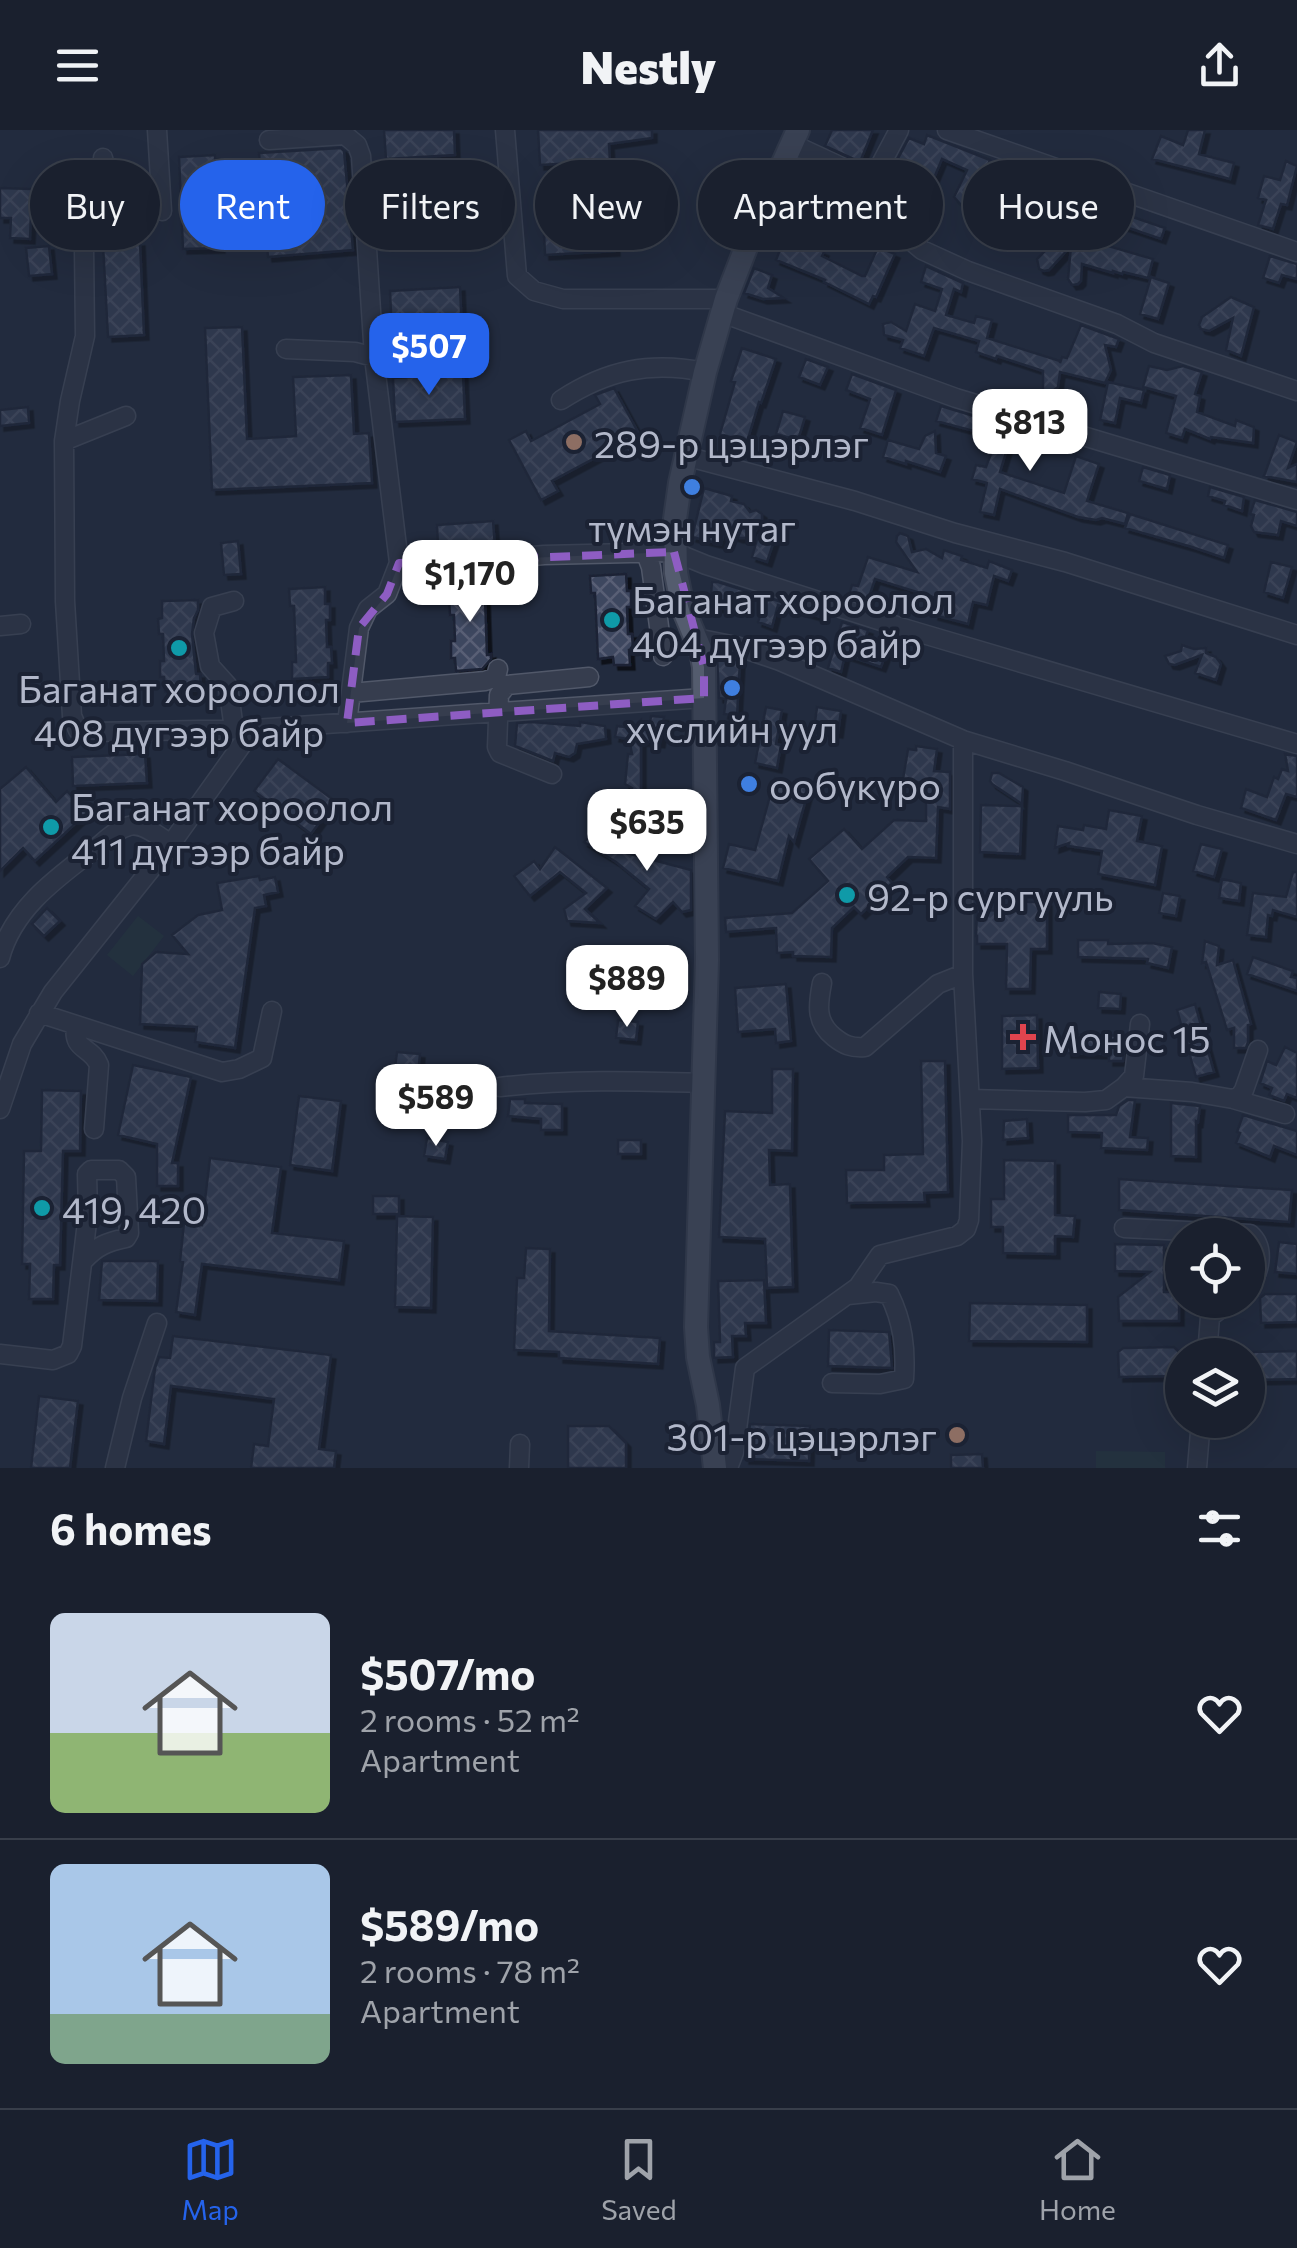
<!DOCTYPE html>
<html lang="en">
<head>
<meta charset="utf-8">
<style>
	:root { --surface:#1a202e; --page:#232836; --text:#f1f3f6; --muted:#9fa3aa; --line:#383e4a; --accent:#2563eb }
	body { margin:0; font-family:Commissioner,sans-serif; background:var(--page); color:var(--text); height:100vh; display:flex; flex-direction:column; font-size:38px; white-space:nowrap }
	* { box-sizing:border-box; margin:0 }
	p { font-size:32px; color:var(--muted) }
	.icon { flex:none; width:55px; height:55px; fill:none; stroke:currentColor; stroke-width:2; stroke-linecap:round; stroke-linejoin:round }
	.map { position:relative; height:1338px; overflow:hidden }
	.panel { display:flex; flex-direction:column; background:var(--surface); flex:1 }
	.panel>* { flex:none }
	.banner { position:absolute; left:30px; top:30px; width:1238px; height:90px; display:flex; gap:20px }
	.controls { position:absolute; left:1165px; top:1088px; display:grid; gap:20px }
	.controls a { display:grid; place-items:center; width:100px; height:100px; border-radius:50%; background:var(--surface); box-shadow:0 10px 40px #0002,0 0 0 2px var(--line); font-size:50px }
	.price { position:absolute; translate:-50% -85px; padding:0 22px; border-radius:20px; background:#fff; color:#222; font-size:32px; line-height:65px; filter:drop-shadow(0 2px 5px #0008) }
	.price::after { content:''; position:absolute; left:50%; top:60px; width:30px; height:22px; margin-left:-15px; background:inherit; clip-path:polygon(0 0,100% 0,50% 100%) }
	.price.current { background:var(--accent); color:#fff }
	ul { padding:0; list-style:none }
	li { display:flex; align-items:center; gap:30px; height:250px; padding:0 50px }
	li+li { border-top:2px solid var(--line) }
	li span { display:grid; place-items:center; flex:none; width:280px; height:200px; border-radius:15px; color:#555 }
	li>.icon { margin-inline-start:auto }
	span .icon { width:120px; height:120px; fill:#fffc; stroke-width:1 }
	li b { font-size:42px }
	h2 { display:flex; justify-content:space-between; align-items:center; height:120px; padding:0 50px; font-size:42px }
	.pill { padding:0 35px; border-radius:45px; background:var(--surface); box-shadow:0 10px 40px #0002,0 0 0 2px var(--line); font-size:35px; line-height:90px }
	.pill.current { background:var(--accent); color:#fff }
	header { display:flex; justify-content:space-between; align-items:center; height:130px; padding:0 50px; background:var(--surface); font-size:45px; font-weight:800 }
	.menu { display:flex; justify-content:space-around; align-items:center; height:140px; border-top:2px solid var(--line); background:var(--surface); font-size:28px; color:var(--muted) }
	.menu a { display:grid; justify-items:center; gap:5px }
	.menu .current { color:var(--accent) }
	.map>svg:first-child { display:block }
</style>
</head>
<body>
<header><svg class="icon" aria-label="menu" viewBox="0 0 24 24"><path d="M4 6h16M4 12h16M4 18h16"/></svg>Nestly<svg class="icon" aria-label="share" viewBox="0 0 24 24"><path d="M12 15V3M7 8l5-5 5 5M5 13v7h14v-7"/></svg></header>
<div class="map">
<svg width="1297" height="1338" viewBox="0 0 1297 1338">
	<defs>
		<pattern id="building-cross-hatch" width="8" height="8" patternUnits="userSpaceOnUse" patternTransform="scale(2.5)"><rect width="8" height="8" fill="#3e475f"/><path d="M0 0l8 8M0 8l8-8" fill="none" stroke="#585f75"/></pattern>
		<filter id="shadow"><feDropShadow dx="4.5" dy="4.5" stdDeviation="0" flood-color="#0009"/></filter>
	</defs>
	<rect width="100%" height="100%" fill="#222b3e"/>
	<path fill="#24393f" d="M138 786 164 806 133 846 107 825Z
		M1096 1321 1165 1322V1338H1096Z"/>
	<path fill="url(#building-cross-hatch)" stroke="#1d2435" stroke-width="2.5" filter="url(#shadow)" d="M384 0H454L455 25 386 29Z
		M538 0H652V8L609 14 610 31 540 35Z
		M832 0H873L860 32 825 16Z
		M1188 0H1205L1199 24 1234 33 1230 49 1152 29 1161 6 1183 15Z
		M927 5 990 30 983 49 1004 69 1013 44 1028 50 1010 98 971 86 954 67 967 40 942 29 934 48 896 32 909 8 924 14Z
		M341 18 344 21 353 120 268 127 259 23Z
		M215 25 220 118 183 119 179 27Z
		M1286 31 1297 36 1287 75 1281 74 1273 99 1258 95 1266 70 1258 68 1264 46 1280 50Z
		M814 38 850 55 832 94 812 86 798 111 824 122 822 126 862 146H865L878 117 895 124 876 167 873 166 869 174 824 152 825 150 776 130 791 92 786 89 801 62 802 63Z
		M1073 57 1089 63 1077 107 1153 129 1148 148 1123 142 1122 144 1113 141V143L1082 134 1081 151 1078 154 1072 155 1068 149 1071 116 1049 140 1044 141 1039 139 1037 129 1049 117 1026 109 1034 94 1045 98 1042 79 1045 73 1052 72 1066 81Z
		M0 58 32 59 30 109 10 108 11 88H0Z
		M456 68 458 112 388 116 386 72Z
		M613 77 615 121 545 125 543 81Z
		M1127 85 1165 98 1161 109 1123 96Z
		M140 112 144 205 108 207 103 115Z
		M49 116 52 144 29 146 26 118Z
		M1270 126 1297 134V149L1282 145 1279 153 1263 148Z
		M926 136 963 153 961 162 954 159 946 185 974 193 976 186 992 190 987 208 1060 231V233L1062 227 1067 228 1081 195 1119 209 1116 217 1105 215 1111 240 1105 253 1060 242 1058 257 1054 260 1043 261V241L997 226 996 229 976 222 979 211 934 198 924 226 900 218 903 210 884 205 883 194 891 192 906 201 915 174 935 181 942 159 921 152Z
		M754 138 772 145 768 158 784 168 763 169 744 163Z
		M1151 147 1169 153 1158 189 1140 184Z
		M460 157 462 201 392 205 390 161Z
		M1231 167 1254 177 1241 226 1226 220 1233 188 1209 201 1201 199 1199 195 1202 187Z
		M242 197 247 309 296 306 293 247 351 245 354 304 369 303 372 353 212 360 205 198Z
		M742 218 776 229 761 273 759 272 747 312 720 304 735 252 731 251Z
		M806 229 828 237 820 255 799 247Z
		M1149 236 1167 240 1183 236 1202 242 1195 264 1200 266 1197 282 1235 296 1236 290 1254 297 1253 313 1211 307 1210 309 1185 299 1182 308 1166 303 1176 266 1143 257Z
		M463 244 465 289 395 292 393 248Z
		M852 244 896 260 882 305 860 298 870 269 846 260Z
		M1108 252 1144 260 1141 273 1120 268 1115 293 1100 290Z
		M614 258 645 315 628 323 623 313 552 351 558 361 541 370 509 310 526 301 531 311 600 274 595 265Z
		M941 276 1023 301 1017 316 1009 313 1000 342 1064 363 1076 326 1099 334 1087 371 1128 383 1125 394 1102 388 1096 390 1078 387 1000 359 994 385 980 382 987 353 972 349 976 335 986 337 997 307 936 291Z
		M28 277 29 293 0 296V280Z
		M783 281 805 287 798 310 776 304Z
		M935 301 936 323 946 326 940 342 906 331V334L883 327 888 310 919 319 925 306Z
		M1279 305 1297 312 1288 338 1297 334V352L1264 346Z
		M1143 337 1170 345 1167 359 1139 351Z
		M1210 357 1244 367 1242 381 1224 375 1225 371 1208 366Z
		M704 358 732 366 731 371 744 374 750 382 756 380 762 384V391L751 408H739L724 403 721 414 692 407Z
		M1255 370 1297 382V396L1281 391 1278 405 1254 402 1251 396 1254 385 1250 384Z
		M1130 384 1228 415 1224 428 1192 417 1125 398Z
		M493 391 495 417 471 419 470 414 438 416 437 395Z
		M900 403 908 406 912 422 926 419 942 428 944 420 962 426 961 430 987 438 989 431 1012 440 1008 451 994 446 987 475 973 472 968 494 934 485 937 468 875 449 867 473 848 467 852 455 858 456 868 427 917 442 896 412 897 406Z
		M758 406 774 411 767 432 752 427Z
		M238 411 241 444 224 445 221 413Z
		M1271 432 1292 437 1283 468 1264 462Z
		M626 444 627 461H631V477H627L628 504H632L633 520H629L630 535H614L613 527 598 529 595 463H591L590 446Z
		M489 451V468H485L487 525 491 524V529L482 539 456 541 455 528H451V511H455L454 485H450L449 469H454L453 452Z
		M712 452H718L762 466 727 464 726 478 710 477Z
		M325 457V474H330V490H326L327 517H331L332 533H328V547L292 549V532H296L294 476H290L289 459Z
		M766 467 822 485 821 487 778 475 772 497 758 492Z
		M198 470V480L194 488 192 504 196 544H200L201 560 165 562 164 547H160V531H164L163 504H159L158 489 162 488V471Z
		M842 492 868 500 864 513 887 521 881 537 845 525 841 542 828 538Z
		M1182 515 1194 519 1206 518V523L1216 527 1221 534 1216 550 1195 543 1202 525 1175 535 1169 534 1165 526 1181 521Z
		M717 526 740 531 737 586 724 584 726 569 719 568Z
		M766 577 782 580 776 614 781 615 777 638 755 633Z
		M817 577 841 581 838 603 814 599Z
		M651 586 664 587 660 613 641 611V666L668 674 666 676 681 683V692L676 696 625 675 632 658 625 654 628 624H632L629 609 615 607 617 596 633 598 641 590V599L649 600Z
		M532 592 580 596V592L605 596 606 609 577 614 575 623 569 627 555 623 553 631 515 616 517 593Z
		M916 616 937 619 934 641 950 642V679L938 677 936 728 908 727 887 747 893 754 861 784 854 777 832 798 831 827 793 826V822L777 823 776 798 726 802 725 788 792 783 828 751 809 729 844 699 862 719 894 690 926 691V654L903 649 908 619 916 620Z
		M145 624 147 653 73 656 72 627Z
		M1285 624 1297 626V667L1286 664 1276 690 1241 678 1246 659 1267 667 1274 647 1278 649 1282 639 1288 641Z
		M278 629 335 671 311 704 254 661Z
		M26 637 56 672 67 661 87 683 35 731 23 718 0 741V659Z
		M992 643H999L1023 657 1022 674 992 654 990 651Z
		M775 648 809 658 794 712 789 706 778 751 723 738 729 714 755 720Z
		M981 675 1022 676 1020 724 980 722Z
		M1109 680 1142 686 1137 711 1162 716 1155 755 1098 744 1102 721 1068 716 1069 713 1055 718 1058 696 1083 700 1084 695 1106 699Z
		M602 692 624 709 615 720 691 740V780L682 782 673 772 656 789 635 776 649 759 616 732 584 712Z
		M1201 714 1222 719 1214 747 1193 741Z
		M555 717 607 758 585 779 600 793 567 791 564 779 586 763 560 742 530 766 514 746 534 731 540 739Z
		M1293 742H1297V787L1273 780 1272 786 1268 785 1266 807 1247 805 1253 763 1286 767Z
		M259 746 260 750 275 747 278 762 264 765 266 776 255 778 235 918 195 912 197 897 140 894 142 834 156 822 188 824 172 805 198 785 222 780 217 753Z
		M1222 749 1241 753 1239 771 1219 768Z
		M1163 763 1180 766 1176 786 1159 783Z
		M1019 772H1047V819H1031L1030 859H1006L1007 814H977V806H976L977 780 1019 781Z
		M47 778 60 791 44 806 32 794Z
		M1078 810H1108V814L1152 813 1172 817 1168 838 1147 833 1148 829 1078 827Z
		M1205 811 1219 816 1217 835 1233 830 1251 894 1248 895V912L1246 918H1234V898L1227 900 1206 832 1202 833Z
		M1253 827 1293 841 1291 847 1297 848V861L1247 844Z
		M786 854 791 911 776 913 775 899 738 902 735 858Z
		M1099 862 1121 864 1120 879 1098 878Z
		M1195 874 1214 942 1196 947 1177 880Z
		M1037 885 1038 938 1002 939V886Z
		M618 890 638 892 636 910 616 908Z
		M1067 904 1126 906 1123 931H1109V924L1067 923Z
		M1285 917 1297 923V968L1287 964 1284 971 1269 965 1272 958 1260 953 1267 931 1276 935Z
		M397 922 420 924 417 954 393 952Z
		M921 931H945L948 1062 924 1063 925 1072 847 1073 846 1040H884V1025L923 1024Z
		M133 935 191 947 172 1033H178V1056H157V1014L118 1005Z
		M772 939H793L792 1021 769 1020 770 1055 790 1054 793 1157 767 1158 765 1109 719 1107 725 981 772 983Z
		M42 960 81 961 80 1021H63L60 1135H54L53 1169H29L30 1134H22L24 1021H41Z
		M299 966 341 971 332 1041 290 1035Z
		M510 969H525V973L562 974V1000H541V989L508 986Z
		M1128 970H1135L1130 1007 1148 1008 1147 1020 1101 1018 1102 1003 1068 1002V985H1116L1119 976Z
		M1171 973 1200 976 1198 992 1196 991V1027L1171 1026Z
		M1243 985 1297 1001V1025L1274 1016 1270 1027 1236 1013 1240 1003 1237 1002Z
		M1027 989 1028 1008 1003 1010 1004 991Z
		M427 1008 448 1012 445 1029 424 1026Z
		M618 1010H641V1024H618Z
		M210 1028 281 1037 272 1103 344 1111 339 1150 202 1134 195 1185 176 1182 183 1132 180 1131 184 1093 202 1095Z
		M1004 1030 1055 1031V1085L1075 1086 1073 1107 1055 1106V1124L1003 1123V1097H991V1069H1004Z
		M1119 1049 1292 1060 1289 1092 1119 1080Z
		M373 1066H399V1084H373Z
		M397 1086 433 1087 431 1178 395 1177Z
		M1279 1112 1297 1114V1144L1275 1142Z
		M1115 1114 1164 1115V1162H1175L1179 1167V1191H1119L1118 1167 1150 1142 1115 1141Z
		M526 1118 550 1119 549 1201 660 1208 658 1234 559 1228V1222L514 1220 517 1148H524Z
		M102 1131H158L157 1171 99 1170Z
		M764 1150 766 1193H745L746 1206H732L733 1227 714 1228V1212H720L718 1151Z
		M1265 1164H1297V1192L1261 1193 1260 1168Z
		M970 1173 1087 1175V1212L969 1211Z
		M829 1200 889 1202 892 1238 828 1236Z
		M173 1206 331 1225 319 1319 336 1321 334 1338H251L254 1314 268 1316 274 1269 171 1256 164 1314 146 1311 155 1238 159 1227 170 1228Z
		M1174 1217 1179 1222V1246L1119 1247 1118 1222 1123 1218Z
		M1297 1221V1249L1248 1250V1222Z
		M39 1266 78 1271 70 1338H31Z
		M750 1294 810 1296 809 1331 745 1329Z
		M568 1296H609L626 1313V1338H568Z
		M982 1324 983 1338H951V1325Z"/>
	<g fill="none" stroke-linecap="round" stroke-linejoin="round">
		<defs>
			<path id="minor" d="M157 0 162 81
				M505 0 517 146 534 161 563 169H726
				M899 0 872 51 874 65 877 73 895 97 922 120 968 141 1117 194 1154 213 1297 261
				M947 0 1297 122
				M269 10 345 5 357 15 361 26 374 227
				M792 14 872 51
				M722 183 956 268 1297 370
				M286 219 355 222 374 227 399 433 467 432 544 425 674 422 706 435 903 498 1297 614
				M561 270C607 240 650 231 705 242
				M126 286 64 311 65 471 72 586 78 600 93 602 253 599
				M64 311 70 271 85 206 84 118 92 80 105 36 103 28
				M685 326 855 371 955 403 1065 432 1297 505
				M645 421 651 437 663 526
				M234 471 212 477 204 503 210 536 228 556 234 599
				M0 496 21 494
				M696 508 736 516 780 531 963 610 1065 641 1197 685 1297 714
				M351 563 485 551 496 547 498 539
				M347 593 359 498 368 479 387 464 399 433
				M552 644 500 623 497 617 499 565 507 555 589 547
				M0 828C13 778 58 747 96 718 106 710 117 699 129 696 143 692 159 707 171 714
				M822 853C818 874 815 892 834 907 844 915 851 918 865 917L938 854 963 844
				M39 883 222 942 239 939 262 928 272 881
				M76 895C72 922 91 915 99 935L94 999
				M500 957C568 949 635 951 703 953
				M1124 957 1192 962 1233 969 1240 966 1244 960 1258 920
				M970 969 1085 972 1106 970 1124 957 1134 946 1140 894
				M1233 969 1285 984
				M0 979 22 914 53 862 171 714 253 599 704 568
				M1124 1098 1250 1104C1266 1118 1260 1143 1248 1158
				M0 1224 53 1230 68 1224 72 1216 88 1084 87 1044 91 1040H119L126 1047 129 1103 126 1108C107 1112 97 1116 84 1130
				M1207 1225 1210 1187 1232 1170
				M832 1253 880 1254 904 1249C906 1218 903 1192 889 1164L876 1162 848 1165
				M115 1338 132 1268 157 1193
				M519 1338 520 1314
				M728 1338 734 1322 745 1238 858 1157 880 1125 957 1106 966 1099 969 1090 972 1011 963 844V610
				M1197 1338 1201 1290"/>
			<path id="major" d="M715 1338 708 1275 698 1227 696 1197 707 830 704 537 701 521 683 478 676 443 675 389 680 353 705 242 726 169 752 102 798 0"/>
		</defs>
		<use href="#minor" stroke="#515869" stroke-width="21"/>
		<use href="#major" stroke="#3f4657" stroke-width="26"/>
		<use href="#minor" stroke="#363d4e" stroke-width="18"/>
		<use href="#major" stroke="#545c6e" stroke-width="22"/>
	</g>
	<path d="M0 0H1297V1338H0ZM674 422 704 537V568L347 593 359 498 387 464 399 433Z" fill="#222b3e" fill-opacity=".55" fill-rule="evenodd"/>
	<path fill="none" stroke="#8e5dc3" stroke-width="8" stroke-dasharray="20 12" stroke-linejoin="round" d="M674 422 704 537V568L347 593 359 498 387 464 399 433Z"/>
	<g fill="#8d6e63" stroke="#1b2233" stroke-width="4">
		<circle cx="574" cy="312" r="10"/>
		<circle cx="957" cy="1305" r="10"/>
	</g>
	<g fill="#3f7fe0" stroke="#1b2233" stroke-width="4">
		<circle cx="692" cy="357" r="10"/>
		<circle cx="732" cy="558" r="10"/>
		<circle cx="749" cy="654" r="10"/>
	</g>
	<g fill="#0f9aa8" stroke="#1b2233" stroke-width="4">
		<circle cx="612" cy="490" r="10"/>
		<circle cx="179" cy="518" r="10"/>
		<circle cx="51" cy="697" r="10"/>
		<circle cx="847" cy="765" r="10"/>
		<circle cx="42" cy="1078" r="10"/>
	</g>
	<path fill="#e0444e" stroke="#1b2233" stroke-width="4" d="M1018 892h10v10h10v10h-10v10h-10v-10h-10v-10h10z"/>
	<g text-anchor="middle" dominant-baseline="central" stroke-width="8" stroke-linejoin="round" paint-order="stroke">
		<g font-size="38" fill="#b2b8ca" stroke="#1b2233" text-anchor="start">
			<text x="594" y="312">289-р цэцэрлэг</text>
			<text x="692" y="396" text-anchor="middle">түмэн нутаг</text>
			<text x="632" y="468">Баганат хороолол<tspan x="632" dy="44">404 дүгээр байр</tspan></text>
			<text x="179" y="557" text-anchor="middle">Баганат хороолол<tspan x="179" dy="44">408 дүгээр байр</tspan></text>
			<text x="732" y="597" text-anchor="middle">хүслийн уул</text>
			<text x="769" y="654">ообүкүро</text>
			<text x="71" y="675">Баганат хороолол<tspan x="71" dy="44">411 дүгээр байр</tspan></text>
			<text x="867" y="765">92-р сургууль</text>
			<text x="1043" y="907">Монос 15</text>
			<text x="62" y="1078">419, 420</text>
			<text x="937" y="1305" text-anchor="end">301-р цэцэрлэг</text>
		</g>
	</g>
</svg>
<div class="controls">
<a><svg class="icon" aria-label="locate" viewBox="0 0 24 24"><circle cx="12" cy="12" r="6"/><path d="M12 2v4M12 18v4M2 12h4M18 12h4"/></svg></a>
<a><svg class="icon" aria-label="layers" viewBox="0 0 24 24"><path d="M12 4l9 5-9 5-9-5zM3 14l9 5 9-5"/></svg></a>
</div>
<b class="price current" style="left:429px;top:268px">$507</b>
<b class="price" style="left:1030px;top:344px">$813</b>
<b class="price" style="left:470px;top:495px">$1,170</b>
<b class="price" style="left:647px;top:744px">$635</b>
<b class="price" style="left:627px;top:900px">$889</b>
<b class="price" style="left:436px;top:1019px">$589</b>
<div class="banner">
<a class="pill">Buy</a>
<a class="pill current">Rent</a>
<a class="pill">Filters</a>
<a class="pill">New</a>
<a class="pill">Apartment</a>
<a class="pill">House</a>
</div>
</div>
<section class="panel">
<h2>6 homes<svg class="icon" aria-label="filters" viewBox="0 0 24 24"><path d="M4 7h16M4 17h16"/><circle cx="9" cy="7" r="2"/><circle cx="15" cy="17" r="2"/></svg></h2>
<ul>
<li><span style="background:linear-gradient(#c9d6e8 60%,#8fb573 0)"><svg class="icon" aria-label="home" viewBox="0 0 24 24"><path d="M3 11l9-7 9 7M6 9v11h12V9"/></svg></span><div><b>$507/mo</b><p>2 rooms · 52 m²</p><p>Apartment</p></div><svg class="icon" aria-label="heart" viewBox="0 0 24 24"><path d="M12 20l-8-8c-3-5 5-10 8-4 3-6 11-1 8 4z"/></svg></li>
<li><span style="background:linear-gradient(#a9c7e8 75%,#7fa58c 0)"><svg class="icon" aria-label="home" viewBox="0 0 24 24"><path d="M3 11l9-7 9 7M6 9v11h12V9"/></svg></span><div><b>$589/mo</b><p>2 rooms · 78 m²</p><p>Apartment</p></div><svg class="icon" aria-label="heart" viewBox="0 0 24 24"><path d="M12 20l-8-8c-3-5 5-10 8-4 3-6 11-1 8 4z"/></svg></li>
</ul>
</section>
<nav class="menu">
<a class="current"><svg class="icon" aria-label="map" viewBox="0 0 24 24"><path d="M3 6l6-2 6 2 6-2v14l-6 2-6-2-6 2zM9 4v14M15 6v14"/></svg>Map</a>
<a><svg class="icon" aria-label="saved" viewBox="0 0 24 24"><path d="M7 4h10v16l-5-4-5 4z"/></svg>Saved</a>
<a><svg class="icon" aria-label="home" viewBox="0 0 24 24"><path d="M3 11l9-7 9 7M6 9v11h12V9"/></svg>Home</a>
</nav>
</body>
</html>
